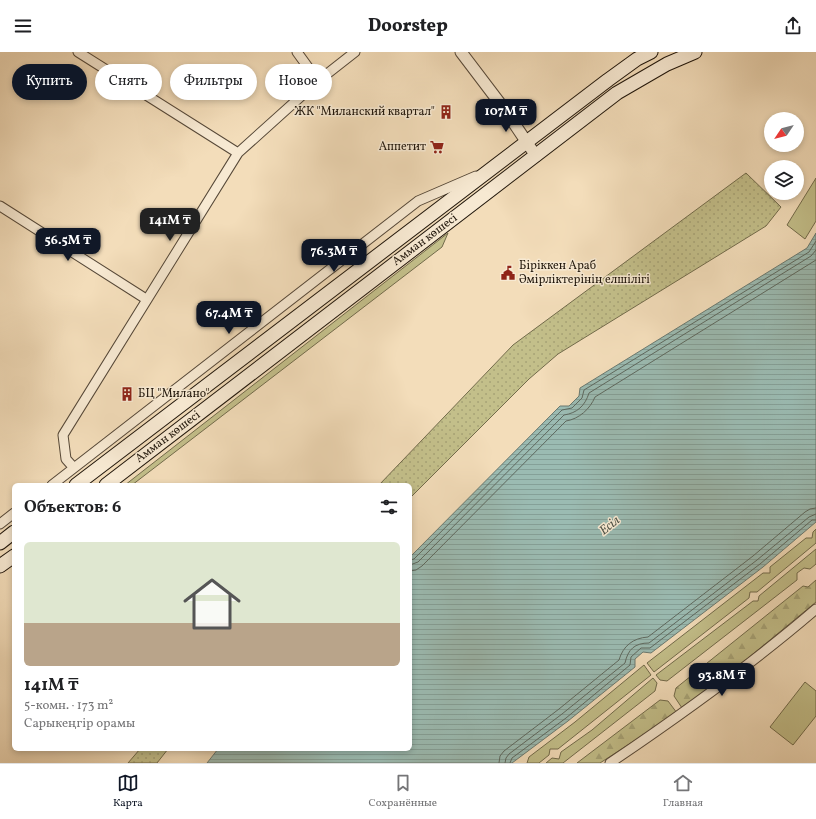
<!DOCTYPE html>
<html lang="ru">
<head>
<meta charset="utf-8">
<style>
	:root { --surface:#fff; --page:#f2f2f2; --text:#202124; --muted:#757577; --line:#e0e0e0; --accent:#111827 }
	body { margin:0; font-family:Vollkorn,serif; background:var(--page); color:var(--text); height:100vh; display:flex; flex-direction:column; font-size:15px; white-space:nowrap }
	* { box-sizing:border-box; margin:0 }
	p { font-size:13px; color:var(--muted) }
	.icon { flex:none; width:22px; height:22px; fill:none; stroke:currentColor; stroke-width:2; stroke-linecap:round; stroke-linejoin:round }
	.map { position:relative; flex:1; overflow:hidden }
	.drawer { position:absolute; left:12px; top:431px; width:400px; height:268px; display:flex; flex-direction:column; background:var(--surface); border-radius:6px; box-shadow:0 2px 6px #0003 }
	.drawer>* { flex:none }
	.guide { position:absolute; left:12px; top:12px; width:400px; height:36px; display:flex; gap:8px }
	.needle { width:26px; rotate:235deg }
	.buttons { position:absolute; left:764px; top:60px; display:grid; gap:8px }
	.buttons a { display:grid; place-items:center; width:40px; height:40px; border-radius:50%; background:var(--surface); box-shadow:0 2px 6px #0003; font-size:20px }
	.price { position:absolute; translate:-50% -34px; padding:0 9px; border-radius:8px; background:var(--accent); color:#fff; font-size:13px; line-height:26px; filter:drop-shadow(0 1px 2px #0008) }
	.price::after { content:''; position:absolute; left:50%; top:24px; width:12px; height:9px; margin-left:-6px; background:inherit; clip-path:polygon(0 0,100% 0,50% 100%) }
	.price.current { background:#222; color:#fff }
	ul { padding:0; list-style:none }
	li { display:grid; align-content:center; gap:8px; height:212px; padding:0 12px }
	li+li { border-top:1px solid var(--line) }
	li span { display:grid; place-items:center; height:124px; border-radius:6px; color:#555 }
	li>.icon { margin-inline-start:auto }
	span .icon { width:72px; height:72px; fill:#fffc; stroke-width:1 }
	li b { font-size:17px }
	h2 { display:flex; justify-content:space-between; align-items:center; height:48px; padding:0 12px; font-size:17px }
	.tag { padding:0 14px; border-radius:18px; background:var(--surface); box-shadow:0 2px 6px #0003; font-size:14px; line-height:36px }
	.tag.current { background:var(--accent); color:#fff }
	header { display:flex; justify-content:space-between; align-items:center; height:52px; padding:0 12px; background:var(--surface); font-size:18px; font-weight:800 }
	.tabs { display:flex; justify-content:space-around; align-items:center; height:56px; border-top:1px solid var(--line); background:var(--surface); font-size:11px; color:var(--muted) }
	.tabs a { display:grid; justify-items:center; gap:2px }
	.tabs .current { color:var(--accent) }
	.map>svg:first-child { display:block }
</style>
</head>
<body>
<header><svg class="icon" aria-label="menu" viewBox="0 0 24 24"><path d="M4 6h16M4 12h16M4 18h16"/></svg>Doorstep<svg class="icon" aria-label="share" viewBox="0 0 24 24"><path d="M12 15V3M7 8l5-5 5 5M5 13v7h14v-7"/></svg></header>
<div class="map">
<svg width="816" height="711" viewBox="0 0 816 711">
	<defs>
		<pattern id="forest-firs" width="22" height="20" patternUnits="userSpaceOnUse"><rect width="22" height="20" fill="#c3bf8a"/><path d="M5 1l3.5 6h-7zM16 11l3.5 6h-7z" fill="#a7a376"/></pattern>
		<pattern id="park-dots" width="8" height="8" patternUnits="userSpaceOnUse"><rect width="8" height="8" fill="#c3bf8a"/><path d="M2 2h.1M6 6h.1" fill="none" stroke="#a7a376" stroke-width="1.8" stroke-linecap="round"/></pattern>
		<pattern id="water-rules" width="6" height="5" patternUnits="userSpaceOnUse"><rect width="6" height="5" fill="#9bbbb2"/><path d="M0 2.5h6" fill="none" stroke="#85a098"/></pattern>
	</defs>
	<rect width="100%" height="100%" fill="#f3ddba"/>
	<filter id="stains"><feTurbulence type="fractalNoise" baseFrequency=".005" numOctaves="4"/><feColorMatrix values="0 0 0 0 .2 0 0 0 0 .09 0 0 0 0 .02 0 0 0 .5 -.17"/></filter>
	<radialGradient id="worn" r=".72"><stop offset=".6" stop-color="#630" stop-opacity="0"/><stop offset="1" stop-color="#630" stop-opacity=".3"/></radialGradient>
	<path fill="#c3bf8a" stroke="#726b4b" d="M816 126V169L805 187 787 173Z
		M448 181 442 195 132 433H125Z
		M816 477V491L757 540H750L749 546 654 620 647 611 763 521H770V515L806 486H812L813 480Z
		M816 497V512L810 517 804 516 797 521V528L667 629 660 628 656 623 753 549H758L759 544Z
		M644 613 651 623 558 697H550L549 703 539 711H527L529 705 575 670Z
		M653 626 657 631 655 639 563 711H546L552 706 559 707 561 700 592 678Z
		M805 630 816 639V664L793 693 770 675Z"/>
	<path fill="url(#forest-firs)" stroke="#726b4b" d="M816 528V550L736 616 682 656 674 644 676 636 803 534 808 535Z
		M660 648 668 649 677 661 600 711H577Z"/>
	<path fill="url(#park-dots)" stroke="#726b4b" d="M746 121 781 155 766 174 558 302 529 327 410 446V433H379L513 293Z
		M140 697H168L157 711H128Z"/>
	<path fill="url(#water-rules)" stroke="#6a7970" d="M816 181V470L763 515 651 601 643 600 635 607V615L568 669 512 711H207L218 697H410V505L560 354H569L579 344 580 336 807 196Z"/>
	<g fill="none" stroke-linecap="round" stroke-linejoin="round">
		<path stroke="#5e695f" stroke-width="1" d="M410 508 414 507 562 358 572 356 582 346 584 338 809 200 816 189
			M410 513 418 510 564 363C577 361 585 354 589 341L811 204 816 198
			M410 519 416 518 422 514 566 369C579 367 590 357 595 345L816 208
			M499 711 500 704 504 699 559 657 619 608C623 594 633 586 648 585L753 504 805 460 810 457 816 456
			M505 711 506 706 509 702 562 662 625 611C628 597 635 591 649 591L757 508 809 465 816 462
			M510 711 512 706 566 666 630 613 631 605 641 596H650L760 512 812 468H816"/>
		<defs>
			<path id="minor" d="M78 0 238 101
				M297 0 318 29
				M0 154 146 247
				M74 416 66 407 63 383 238 101 318 29 355 0
				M52 433 418 149 476 124
				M0 472 14 461
				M610 711C681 663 751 613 816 557"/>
			<path id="tertiary" d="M461 0 505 58 536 104"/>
			<path id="secondary" d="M76 433 608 28 637 7 651 0
				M106 433 617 41 667 12 695 0
				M0 491 14 480
				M0 514 14 504"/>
		</defs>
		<use href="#minor" stroke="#564838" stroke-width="11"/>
		<use href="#tertiary" stroke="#564838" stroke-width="13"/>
		<use href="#secondary" stroke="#21170c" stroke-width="15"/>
		<use href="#minor" stroke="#f7e9d2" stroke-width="9"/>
		<use href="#tertiary" stroke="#f7e9d2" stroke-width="11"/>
		<use href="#secondary" stroke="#f7e9d2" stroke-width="13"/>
	</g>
	<defs>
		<symbol id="building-bare" viewBox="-9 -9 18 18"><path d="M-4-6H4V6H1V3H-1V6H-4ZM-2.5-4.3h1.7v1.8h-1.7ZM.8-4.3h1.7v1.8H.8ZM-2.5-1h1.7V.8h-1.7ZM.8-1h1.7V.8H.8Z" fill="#8f2418" stroke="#f7e9d2" stroke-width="2.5" paint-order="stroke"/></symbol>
		<symbol id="supermarket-bare" viewBox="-9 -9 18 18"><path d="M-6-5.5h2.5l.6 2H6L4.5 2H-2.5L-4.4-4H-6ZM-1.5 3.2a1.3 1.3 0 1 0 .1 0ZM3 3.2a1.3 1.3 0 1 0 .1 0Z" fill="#8f2418" stroke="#f7e9d2" stroke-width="2.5" paint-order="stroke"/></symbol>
		<symbol id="civic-bare" viewBox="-9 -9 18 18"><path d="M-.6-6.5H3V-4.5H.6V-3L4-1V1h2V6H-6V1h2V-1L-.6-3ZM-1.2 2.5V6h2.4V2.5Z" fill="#8f2418" stroke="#f7e9d2" stroke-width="2.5" paint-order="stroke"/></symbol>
	</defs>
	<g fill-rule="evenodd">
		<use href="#building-bare" x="436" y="50" width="20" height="20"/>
		<use href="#supermarket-bare" x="427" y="85" width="20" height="20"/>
		<use href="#civic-bare" x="498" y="211" width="20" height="20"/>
		<use href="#building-bare" x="117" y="332" width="20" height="20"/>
	</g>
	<g text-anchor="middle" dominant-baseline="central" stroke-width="3" stroke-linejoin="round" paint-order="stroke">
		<g font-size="12" fill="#21170c" stroke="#f7e9d2" text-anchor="end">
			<text x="435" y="60">ЖК "Миланский квартал"</text>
			<text x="426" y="95">Аппетит</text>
			<text x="519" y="214" text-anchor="start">Біріккен Араб<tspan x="519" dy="14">Әмірліктерінің елшілігі</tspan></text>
			<text x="138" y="342" text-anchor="start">БЦ "Милано"</text>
		</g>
		<g font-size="12" fill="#21170c" stroke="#f7e9d2">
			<text transform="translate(425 188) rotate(-37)">Амман көшесі</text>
			<text transform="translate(168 385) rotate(-37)">Амман көшесі</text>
		</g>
		<g font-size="13" font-style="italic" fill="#4c5046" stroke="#f7e9d2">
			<text transform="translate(610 474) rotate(-39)">Есіл</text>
		</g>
	</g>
	<rect width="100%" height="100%" filter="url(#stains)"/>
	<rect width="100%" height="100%" fill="url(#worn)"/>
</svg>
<div class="buttons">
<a><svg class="needle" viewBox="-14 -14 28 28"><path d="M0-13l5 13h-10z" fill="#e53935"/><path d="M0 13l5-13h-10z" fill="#757577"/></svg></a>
<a><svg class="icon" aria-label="layers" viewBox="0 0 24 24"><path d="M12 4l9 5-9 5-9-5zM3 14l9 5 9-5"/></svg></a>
</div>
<b class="price" style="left:506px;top:81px">107M ₸</b>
<b class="price current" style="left:170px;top:190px">141M ₸</b>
<b class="price" style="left:68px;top:210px">56.5M ₸</b>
<b class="price" style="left:334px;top:221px">76.3M ₸</b>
<b class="price" style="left:229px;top:283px">67.4M ₸</b>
<b class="price" style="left:722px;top:645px">93.8M ₸</b>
<div class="guide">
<a class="tag current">Купить</a>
<a class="tag">Снять</a>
<a class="tag">Фильтры</a>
<a class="tag">Новое</a>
</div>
<section class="drawer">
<h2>Объектов: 6<svg class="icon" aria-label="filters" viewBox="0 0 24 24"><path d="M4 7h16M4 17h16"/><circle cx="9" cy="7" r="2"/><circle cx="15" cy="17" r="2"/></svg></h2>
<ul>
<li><span style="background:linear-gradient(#dfe7d0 65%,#b9a48a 0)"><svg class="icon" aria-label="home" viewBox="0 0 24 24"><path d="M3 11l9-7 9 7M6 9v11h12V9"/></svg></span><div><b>141M ₸</b><p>5-комн. · 173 m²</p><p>Сарыкеңгір орамы</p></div></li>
</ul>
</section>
</div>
<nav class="tabs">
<a class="current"><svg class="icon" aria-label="map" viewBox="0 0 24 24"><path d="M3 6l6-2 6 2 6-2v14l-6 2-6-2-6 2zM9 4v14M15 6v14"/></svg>Карта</a>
<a><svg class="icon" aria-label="saved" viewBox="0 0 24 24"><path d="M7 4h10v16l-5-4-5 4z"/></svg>Сохранённые</a>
<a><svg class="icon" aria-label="home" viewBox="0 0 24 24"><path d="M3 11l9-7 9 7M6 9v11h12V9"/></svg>Главная</a>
</nav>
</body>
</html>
